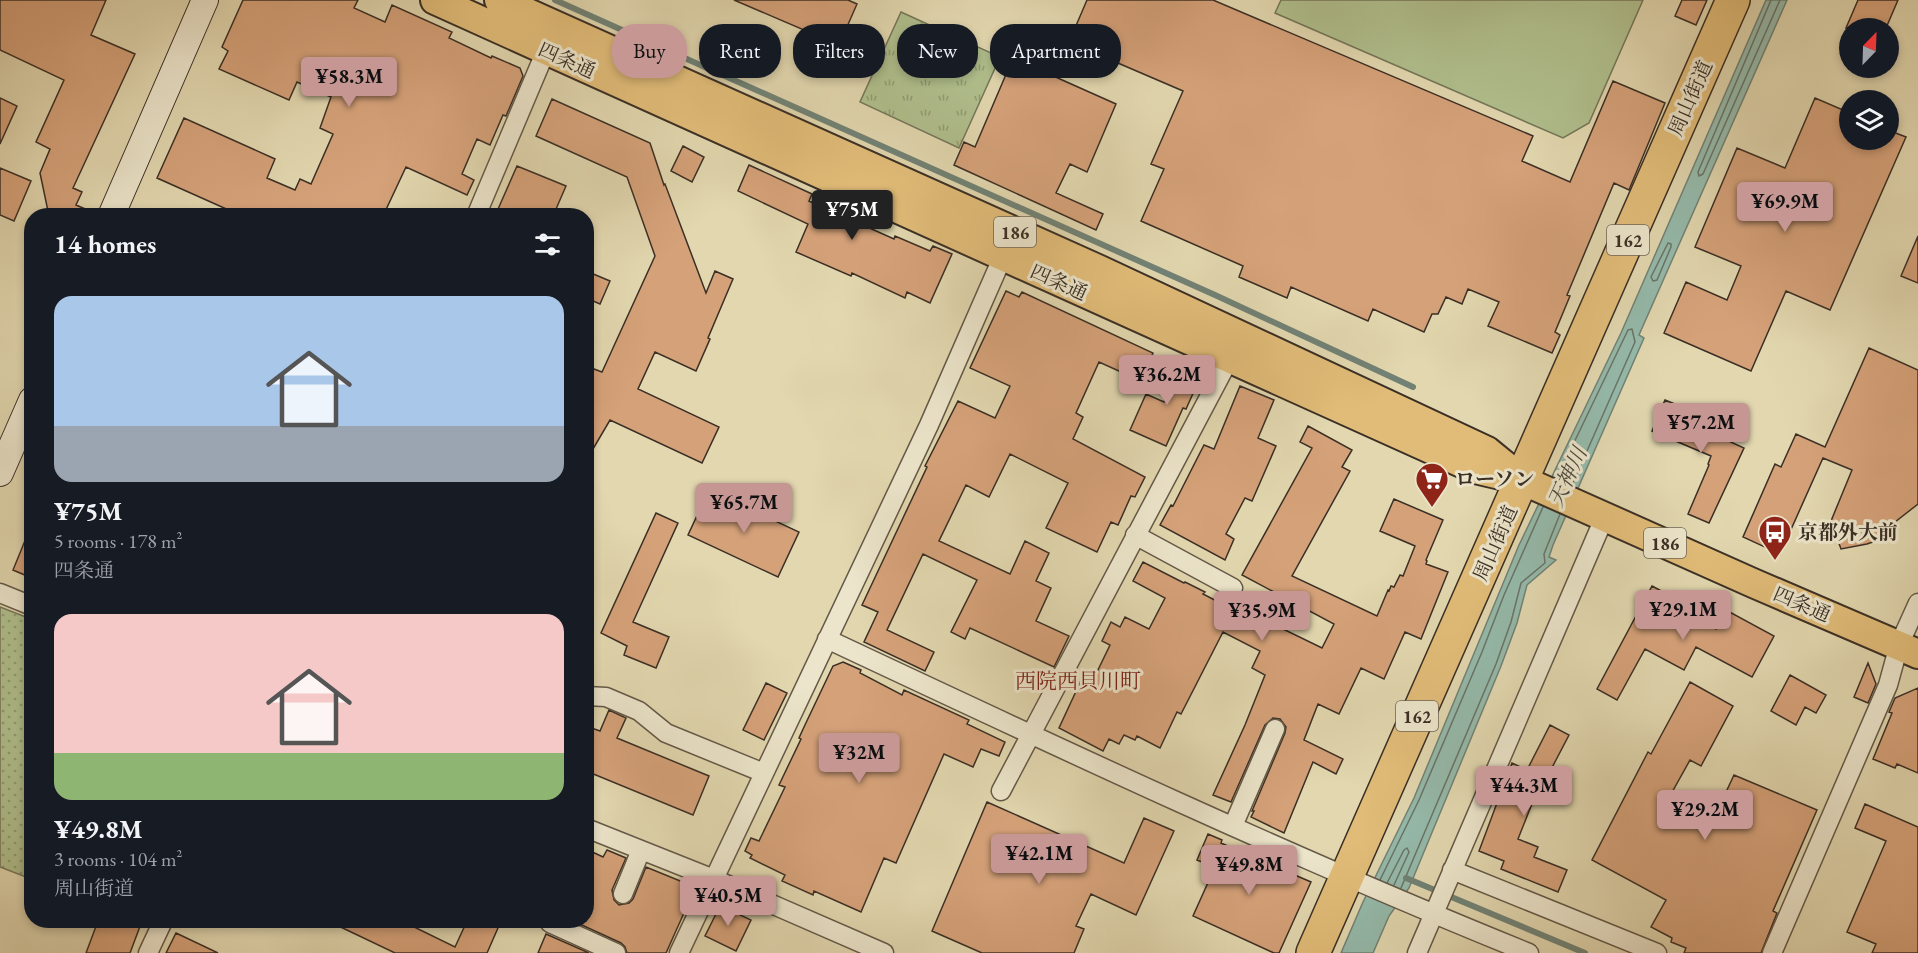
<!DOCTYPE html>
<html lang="en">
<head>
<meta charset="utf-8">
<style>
	:root { --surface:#171b24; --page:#242831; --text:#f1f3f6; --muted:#9ea1a6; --accent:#c59692 }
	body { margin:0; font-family:"EB Garamond","Noto Serif JP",serif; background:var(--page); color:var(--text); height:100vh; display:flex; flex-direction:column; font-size:22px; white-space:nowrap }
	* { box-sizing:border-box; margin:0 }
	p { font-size:20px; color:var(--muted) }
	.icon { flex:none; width:33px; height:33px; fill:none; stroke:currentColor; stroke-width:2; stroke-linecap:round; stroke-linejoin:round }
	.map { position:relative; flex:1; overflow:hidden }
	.sheet { position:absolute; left:24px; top:208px; width:570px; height:720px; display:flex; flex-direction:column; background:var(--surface); border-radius:24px; box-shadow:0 3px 9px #0003 }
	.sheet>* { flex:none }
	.guide { position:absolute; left:612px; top:24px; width:570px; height:54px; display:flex; gap:12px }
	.needle { width:39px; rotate:23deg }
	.buttons { position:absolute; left:1839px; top:18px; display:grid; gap:12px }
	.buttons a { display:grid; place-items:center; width:60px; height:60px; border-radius:50%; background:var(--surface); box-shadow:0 3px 9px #0003; font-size:30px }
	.price { position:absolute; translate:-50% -51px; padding:0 14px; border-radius:6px; background:var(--accent); color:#111; font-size:20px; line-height:39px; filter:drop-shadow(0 2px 3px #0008) }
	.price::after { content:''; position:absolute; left:50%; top:36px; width:18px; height:14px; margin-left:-9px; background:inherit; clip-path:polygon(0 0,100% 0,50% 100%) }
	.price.current { background:#222; color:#fff }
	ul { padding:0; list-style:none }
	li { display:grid; align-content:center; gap:12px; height:318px; padding:0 30px }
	li span { display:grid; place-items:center; height:186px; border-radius:18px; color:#555 }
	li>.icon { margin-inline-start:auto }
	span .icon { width:108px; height:108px; fill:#fffc; stroke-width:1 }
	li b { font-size:26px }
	h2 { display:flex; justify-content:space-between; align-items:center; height:72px; padding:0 30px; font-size:26px }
	.pill { padding:0 21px; border-radius:24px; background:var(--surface); box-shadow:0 3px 9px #0003; font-size:21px; line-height:54px }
	.pill.current { background:var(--accent); color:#111 }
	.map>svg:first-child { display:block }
</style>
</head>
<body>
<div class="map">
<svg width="1918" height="953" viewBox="0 0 1918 953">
	<defs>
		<pattern id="grass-tufts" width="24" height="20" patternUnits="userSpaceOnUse" patternTransform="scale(1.5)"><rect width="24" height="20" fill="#b0bf8d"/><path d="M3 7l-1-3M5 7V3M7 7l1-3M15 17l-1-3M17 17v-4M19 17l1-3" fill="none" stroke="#909c73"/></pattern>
		<pattern id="park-dots" width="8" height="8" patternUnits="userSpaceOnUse" patternTransform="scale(1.5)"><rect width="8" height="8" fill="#b0bf8d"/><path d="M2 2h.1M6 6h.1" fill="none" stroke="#909c73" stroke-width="1.8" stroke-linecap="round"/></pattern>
	</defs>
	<rect width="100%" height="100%" fill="#e2d7af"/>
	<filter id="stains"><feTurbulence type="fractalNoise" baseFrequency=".00333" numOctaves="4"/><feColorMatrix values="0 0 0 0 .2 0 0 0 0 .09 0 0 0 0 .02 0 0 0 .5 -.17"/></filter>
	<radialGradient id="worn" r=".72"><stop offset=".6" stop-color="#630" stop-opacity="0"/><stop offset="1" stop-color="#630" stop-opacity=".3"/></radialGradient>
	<path fill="url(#grass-tufts)" stroke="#757759" stroke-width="1.5" d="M901 12 1000 57 959 148 860 102Z"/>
	<path fill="url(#park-dots)" stroke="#757759" stroke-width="1.5" d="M0 607 31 619V879L0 867Z"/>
	<path fill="#b0bf8d" stroke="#757759" stroke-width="1.5" d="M1281 0H1643L1589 123 1563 138 1275 13Z"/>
	<path fill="#95baab" stroke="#718275" stroke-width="1.5" d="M1766 0H1787L1639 335 1644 338 1553 545 1549 557 1556 560 1527 585 1517 623 1501 666 1409 888 1389 916 1373 953H1341L1363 902 1414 798 1519 545 1621 333Z"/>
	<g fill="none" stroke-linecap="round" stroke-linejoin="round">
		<path stroke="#687468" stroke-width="1.5" d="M1771 0 1698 172 1699 176 1703 174 1780 0
			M1668 243 1671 244V247L1657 280 1653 281 1651 277Z
			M1557 478 1628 330 1632 329 1635 342 1572 485
			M1380 880 1419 800 1482 652 1504 595 1543 507
			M1387 883 1404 850 1407 848 1409 852 1394 885
			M1401 888 1496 664 1511 622 1521 583 1545 563 1544 554 1560 514"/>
		<path stroke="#718275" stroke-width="6" d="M555 0 1215 295 1413 387
			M1406 878 1585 953"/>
	</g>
	<path fill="#d5a179" stroke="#3a2f25" stroke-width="1.5" d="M0 0H106L91 35 135 54 73 188 82 192 76 205 97 214 96 216H49L40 173 50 149 36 142 64 80 0 50Z
		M243 0H358L354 8 385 22 392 5 452 32 449 38 491 58 492 56 520 68 523 76 506 116 503 115 490 145 477 139 462 174 474 180 467 195 406 167 383 216H242L157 178 184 118 275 159 267 178 295 190 300 179 311 184 333 134 320 128 331 97 297 82 289 100 219 69 228 51 222 47Z
		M734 0H848L857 4 839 45Z
		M1087 0H1213L1533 136 1522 161 1570 182 1613 81 1665 103 1629 190 1614 183 1567 295 1570 296 1555 332 1560 335 1552 353 1488 326 1499 302 1468 289 1462 304 1446 297 1438 314H1432L1424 332 1373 309 1368 321 1291 287 1287 298 1239 277 1243 266 1141 221 1164 169 1151 164 1183 91 1069 42Z
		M1682 0H1707L1696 25 1675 16Z
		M1858 0H1898L1886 28H1846Z
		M1013 58 1116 104 1087 172 1070 164 1056 193 1103 214 1096 230 954 165 964 142 975 147Z
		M0 98 17 106 0 144Z
		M1815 98 1850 113V140H1888V130L1906 137 1830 310 1786 291 1751 371 1664 333 1686 282 1727 300 1741 266 1695 247 1737 148 1785 168Z
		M552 99 650 143 664 185 665 184 706 293 715 271 733 279 708 338 710 339 696 371 655 352 638 389 719 427 702 463 610 420 586 461V386L594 369 602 372 655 256 627 177 536 136Z
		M683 146 704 157 692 182 671 171Z
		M749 165 812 194 809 201 894 239 895 236 930 251 933 246 952 254 930 303 907 292 905 298 852 273 851 276 796 252 808 224 738 191Z
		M517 166 566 186 553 216H495Z
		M0 168 31 181 14 221 0 215Z
		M1918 236V283L1901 276Z
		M586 271 610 281 600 304 586 298Z
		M1006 291 1019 297 1022 292 1153 353 1141 381 1099 362 1076 413 1083 417 1073 439 1145 477 1135 497 1131 496 1118 525 1111 522 1097 552 1046 528 1068 483 1010 454 989 497 966 485 939 541 1010 574 1025 541 1049 553 1036 581 1051 588 1036 621 1069 636 1054 667 970 628 965 639 951 632 977 580 923 554 887 630 934 652 925 671 864 642 878 612 862 605 927 467 925 466 958 401 995 418 1010 386 970 368Z
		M1869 348 1918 370V504L1890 526 1893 535 1867 544 1841 549 1837 538H1824L1852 470 1823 458 1780 554 1743 537 1775 464 1781 467 1796 434 1825 447Z
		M1182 360 1204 369 1186 409 1183 408 1166 446 1130 430 1146 394 1164 402Z
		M1240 386 1274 400 1258 438 1276 446 1252 501 1245 498 1226 534 1234 539 1225 560 1160 525 1171 505 1173 506 1204 445 1214 449Z
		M1665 400 1704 416 1701 424 1711 428 1709 432 1744 448 1709 523 1688 514 1709 465 1708 464 1711 456 1652 431Z
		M1308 426 1352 450 1342 467 1350 471 1292 576 1377 616 1388 590 1389 591 1391 586 1394 587 1400 575 1403 576 1415 546 1380 531 1394 499 1443 520 1426 560 1427 561 1426 564 1448 572 1421 639 1405 632 1384 679 1361 668 1339 714 1318 704 1304 740 1343 759 1336 774 1313 762 1284 833 1251 817 1254 811H1252L1285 733 1286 727 1280 719 1273 718 1265 725 1231 802 1213 795 1245 725 1265 675 1252 668 1260 651 1223 632 1181 714 1177 712 1160 748 1137 736 1135 740 1124 735 1119 744 1109 739 1103 751 1059 728 1085 672 1095 676 1110 645 1102 641 1111 622 1120 627 1125 617 1149 629 1165 598 1133 581 1143 562 1184 583 1185 582 1205 592 1203 594 1232 609 1234 605 1322 648 1334 624 1242 575 1312 448 1300 442Z
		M709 490 799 532 778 577 688 535Z
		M656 513 678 523 633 622 669 637 656 668 624 655 627 646 601 633Z
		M31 526H32V578L13 570Z
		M1652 586 1673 597 1670 604 1716 629 1726 610 1774 636 1752 677 1696 647 1684 670 1645 649 1617 700 1597 689Z
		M843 662 861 670 860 673 902 695 904 690 969 720 967 724 1005 742 999 756 981 749 973 767 944 754 896 863 884 858 861 912 814 891 813 895 782 881 785 875 750 858 752 855 745 851 751 838 759 841 785 787 779 785 801 739 799 738 804 727 833 666Z
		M1868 663 1876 684 1868 703 1854 697Z
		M1790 675 1826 695 1816 713 1805 707 1796 725 1771 711Z
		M1690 682 1733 706 1701 766 1690 760 1670 796 1713 820 1734 775 1817 810 1773 911 1777 913 1761 953H1684L1686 948 1671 942 1672 938 1651 927 1666 900 1592 860 1648 752 1651 754Z
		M766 683 787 693 764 740 743 730Z
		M1918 688V773L1897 764 1895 768 1873 759 1892 713 1889 712 1895 698Z
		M609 710 626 718 617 738 709 776 693 815 586 771V726L600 731Z
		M1550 725 1569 735 1544 783 1541 781 1518 839 1538 847 1534 857 1567 870 1558 892 1501 869 1504 861 1479 851 1512 763 1527 770Z
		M987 802 1124 863 1144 818 1174 831 1136 915 1091 894 1076 926 1084 929 1074 953H982L932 931Z
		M1865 804 1918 827V953H1872L1876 944 1847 932 1886 841 1855 828Z
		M1208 834 1222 840 1221 843 1311 882 1279 953H1274L1193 916 1215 867 1197 860Z
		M586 849 603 857 607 850 626 858 612 890 614 900 619 905 629 903 633 899 646 867 690 885 683 902 688 904 666 953H627L625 947 621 943 573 921H586Z
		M727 901 741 908 738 914 751 920 736 951 705 936 720 906 724 908Z
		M98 921H142L130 953H86Z
		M328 921H402L455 947 467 921H501L487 953H395Z
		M176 933 218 953H166Z
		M546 934 589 953H538Z"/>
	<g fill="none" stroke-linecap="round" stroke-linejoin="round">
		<defs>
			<path id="street" d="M476 216 550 41
				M1135 535 1233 588
				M0 593 32 606
				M827 639C1059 748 1291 857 1529 953
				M586 696 606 697 639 711 666 733 764 773
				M1001 791 1234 350
				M1233 826 1275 729
				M586 828 714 879 884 953
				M1452 870 1657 953
				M623 894 641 850
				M550 923 616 953
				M148 953 163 921
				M679 953 929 425 1007 247
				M1417 953 1605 516
				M1772 953 1888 685 1899 645 1918 603"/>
			<path id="secondary" d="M111 216 205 0
				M0 473 32 400"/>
			<path id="primary" d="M435 0 1475 469 1522 480 1753 583 1918 654
				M499 0 1100 270 1487 451 1520 478"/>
			<path id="highway" d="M1313 953 1733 0"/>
		</defs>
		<use href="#street" stroke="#645948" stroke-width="21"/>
		<use href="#secondary" stroke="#3a2f25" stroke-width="28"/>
		<use href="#primary" stroke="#3a2f25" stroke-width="32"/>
		<use href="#highway" stroke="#3a2f25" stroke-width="36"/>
		<use href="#street" stroke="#ece5cb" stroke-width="18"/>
		<use href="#secondary" stroke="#ece5cb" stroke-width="26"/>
		<use href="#primary" stroke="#e1bc78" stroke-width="28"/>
		<use href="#highway" stroke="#e1bc78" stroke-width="33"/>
	</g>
	<defs>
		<symbol id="supermarket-pin" viewBox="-11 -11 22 30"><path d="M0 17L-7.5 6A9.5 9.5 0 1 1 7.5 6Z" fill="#8f2418" stroke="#ece5cb"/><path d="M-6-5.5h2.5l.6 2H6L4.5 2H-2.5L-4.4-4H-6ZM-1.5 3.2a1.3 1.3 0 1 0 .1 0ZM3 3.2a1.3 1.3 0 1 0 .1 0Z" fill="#fff"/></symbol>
		<symbol id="bus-pin" viewBox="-11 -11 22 30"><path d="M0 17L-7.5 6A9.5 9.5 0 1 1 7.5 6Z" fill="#8f2418" stroke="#ece5cb"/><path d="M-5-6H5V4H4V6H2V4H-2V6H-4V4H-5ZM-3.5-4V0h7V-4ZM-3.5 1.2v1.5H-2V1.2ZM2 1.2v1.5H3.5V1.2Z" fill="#fff"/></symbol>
	</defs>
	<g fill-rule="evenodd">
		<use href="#supermarket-pin" x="1413" y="460" width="38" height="52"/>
		<use href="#bus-pin" x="1756" y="513" width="38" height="52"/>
	</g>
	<g text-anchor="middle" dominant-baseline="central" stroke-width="6" stroke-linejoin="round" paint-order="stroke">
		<g fill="#ece5cb" stroke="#6f6657" stroke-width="1.5">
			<rect x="994" y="217" width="42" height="30" rx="4.5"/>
			<rect x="1607" y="225" width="42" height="30" rx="4.5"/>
			<rect x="1644" y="528" width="42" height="30" rx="4.5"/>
			<rect x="1396" y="701" width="42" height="30" rx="4.5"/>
		</g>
		<g font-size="18" font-weight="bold" fill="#3a2f25">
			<text x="1015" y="232">186</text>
			<text x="1628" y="240">162</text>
			<text x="1665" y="543">186</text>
			<text x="1417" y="716">162</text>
		</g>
		<g font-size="20" fill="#3a2f25" stroke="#ece5cb">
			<text transform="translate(567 60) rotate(24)">四条通</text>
			<text transform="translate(1690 98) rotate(-66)">周山街道</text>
			<text transform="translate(1059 282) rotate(24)">四条通</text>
			<text transform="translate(1495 543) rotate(-66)">周山街道</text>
			<text transform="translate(1802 604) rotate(23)">四条通</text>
		</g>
		<g font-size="20" font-weight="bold" fill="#3a2f25" stroke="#ece5cb" text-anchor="start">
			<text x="1455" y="479">ローソン</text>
			<text x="1798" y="532">京都外大前</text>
		</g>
		<g font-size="21" font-style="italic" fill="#4c4b40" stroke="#ece5cb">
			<text transform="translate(1567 477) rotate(-65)">天神川</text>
		</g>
		<g font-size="21" fill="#7a1f14" stroke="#ece5cb">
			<text x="1078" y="680">西院西貝川町</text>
		</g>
	</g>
	<rect width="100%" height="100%" filter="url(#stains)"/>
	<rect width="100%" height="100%" fill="url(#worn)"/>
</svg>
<div class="buttons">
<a><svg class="needle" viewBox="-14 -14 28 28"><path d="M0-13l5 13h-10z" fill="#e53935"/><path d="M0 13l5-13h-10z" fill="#9ea1a6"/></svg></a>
<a><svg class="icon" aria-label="layers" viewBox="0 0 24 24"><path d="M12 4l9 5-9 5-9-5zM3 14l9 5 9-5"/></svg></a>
</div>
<b class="price" style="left:349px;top:108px">¥58.3M</b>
<b class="price" style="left:1785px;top:233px">¥69.9M</b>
<b class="price current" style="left:852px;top:241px">¥75M</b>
<b class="price" style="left:1167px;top:406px">¥36.2M</b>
<b class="price" style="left:1701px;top:454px">¥57.2M</b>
<b class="price" style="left:744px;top:534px">¥65.7M</b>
<b class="price" style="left:1683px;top:641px">¥29.1M</b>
<b class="price" style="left:1262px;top:642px">¥35.9M</b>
<b class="price" style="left:859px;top:784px">¥32M</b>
<b class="price" style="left:1524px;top:817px">¥44.3M</b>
<b class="price" style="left:1705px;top:841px">¥29.2M</b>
<b class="price" style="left:1039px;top:885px">¥42.1M</b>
<b class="price" style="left:1249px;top:896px">¥49.8M</b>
<b class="price" style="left:728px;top:927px">¥40.5M</b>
<div class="guide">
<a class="pill current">Buy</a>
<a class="pill">Rent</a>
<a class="pill">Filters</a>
<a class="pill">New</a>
<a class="pill">Apartment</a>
</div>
<section class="sheet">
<h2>14 homes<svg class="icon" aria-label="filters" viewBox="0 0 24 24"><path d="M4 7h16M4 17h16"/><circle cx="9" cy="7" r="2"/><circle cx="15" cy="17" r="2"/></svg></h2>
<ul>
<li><span style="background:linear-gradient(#a9c7e8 70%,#9aa5b1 0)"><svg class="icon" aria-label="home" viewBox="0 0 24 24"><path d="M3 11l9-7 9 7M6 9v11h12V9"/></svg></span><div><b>¥75M</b><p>5 rooms · 178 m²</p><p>四条通</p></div></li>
<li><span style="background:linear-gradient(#f6c9c9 75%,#8fb573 0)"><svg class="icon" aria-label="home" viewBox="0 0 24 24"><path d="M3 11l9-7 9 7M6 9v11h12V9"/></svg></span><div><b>¥49.8M</b><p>3 rooms · 104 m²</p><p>周山街道</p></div></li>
</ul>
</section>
</div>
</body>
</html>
